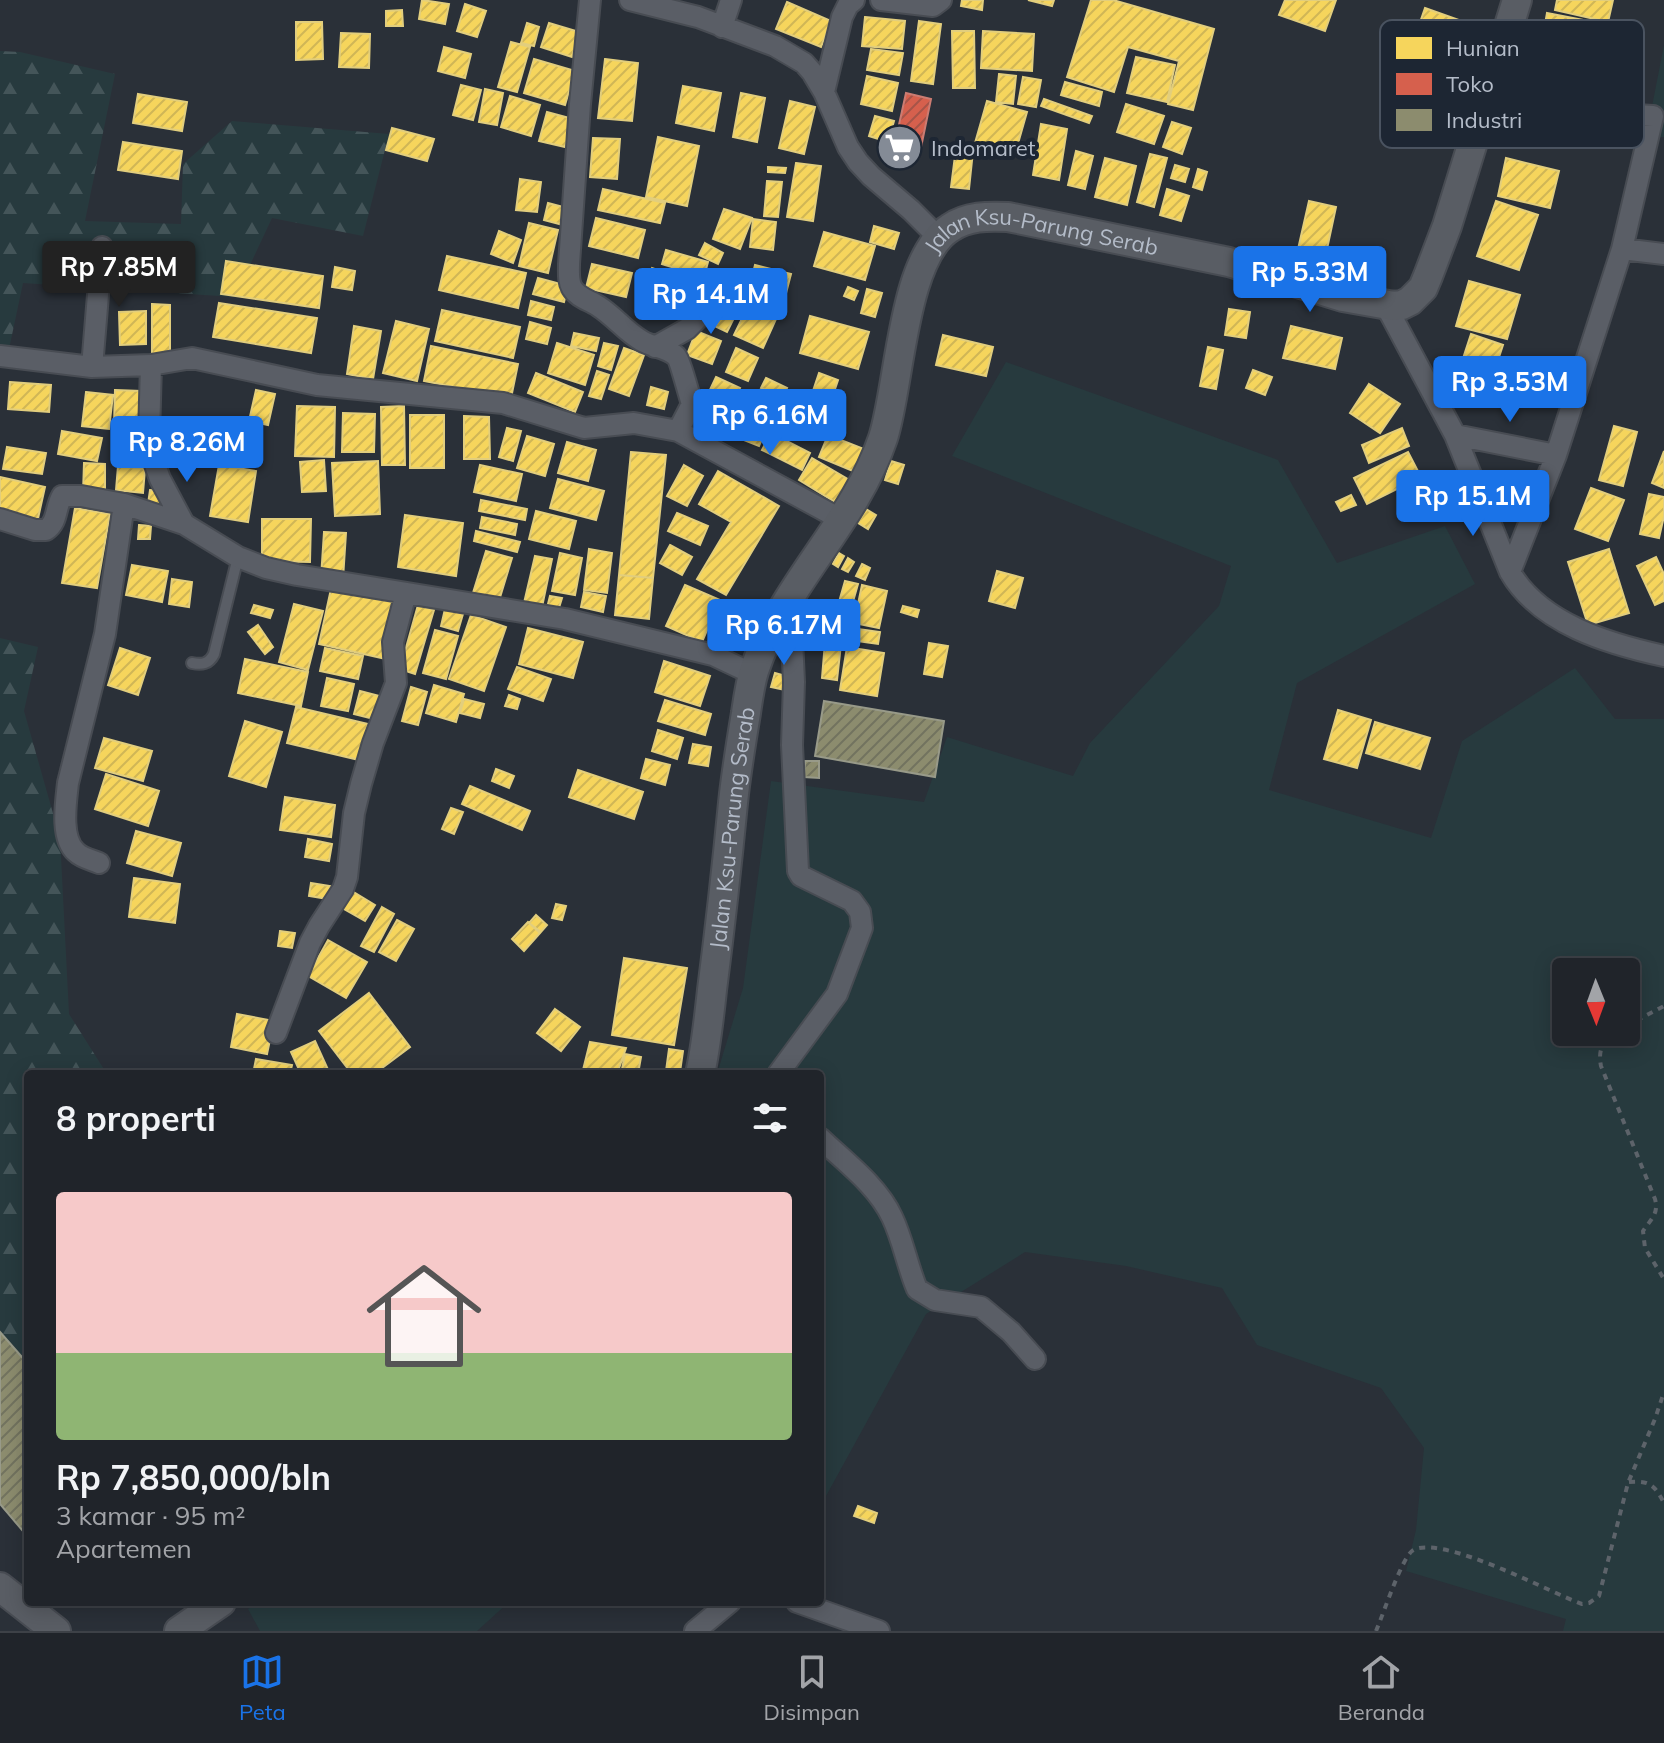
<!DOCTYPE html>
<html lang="id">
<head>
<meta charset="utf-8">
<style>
	:root { --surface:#20242a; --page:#2d3036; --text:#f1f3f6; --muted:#a2a4a8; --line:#3d4147; --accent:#1a73e8 }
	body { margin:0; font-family:Mulish,sans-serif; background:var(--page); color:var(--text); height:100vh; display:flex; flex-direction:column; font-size:30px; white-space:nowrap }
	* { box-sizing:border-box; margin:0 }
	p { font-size:26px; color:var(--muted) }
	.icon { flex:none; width:44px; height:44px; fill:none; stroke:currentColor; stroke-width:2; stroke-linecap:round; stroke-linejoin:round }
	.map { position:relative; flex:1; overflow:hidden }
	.side { position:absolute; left:24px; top:1070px; width:800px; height:536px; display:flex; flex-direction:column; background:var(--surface); border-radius:8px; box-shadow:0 4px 20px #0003,0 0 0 2px var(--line) }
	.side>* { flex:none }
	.needle { width:52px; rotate:179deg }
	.tools { position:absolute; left:1552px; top:958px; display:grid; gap:16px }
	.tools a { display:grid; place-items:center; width:88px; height:88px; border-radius:8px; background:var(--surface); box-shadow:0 4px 20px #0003,0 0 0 2px var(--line); font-size:40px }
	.price { position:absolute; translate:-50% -68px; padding:0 18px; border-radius:8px; background:var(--accent); color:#fff; font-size:26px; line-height:52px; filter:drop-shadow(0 2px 4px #0008) }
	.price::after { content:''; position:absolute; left:50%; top:48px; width:24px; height:18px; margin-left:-12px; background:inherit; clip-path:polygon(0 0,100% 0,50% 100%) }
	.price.selected { background:#222; color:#fff }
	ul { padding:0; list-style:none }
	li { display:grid; align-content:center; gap:16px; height:424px; padding:0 32px }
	li span { display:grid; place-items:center; height:248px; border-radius:8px; color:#555 }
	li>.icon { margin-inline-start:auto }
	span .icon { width:144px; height:144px; fill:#fffc; stroke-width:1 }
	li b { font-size:34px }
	h2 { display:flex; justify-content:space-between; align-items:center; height:96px; padding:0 32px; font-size:34px }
	.dock { display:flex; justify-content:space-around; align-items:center; height:112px; border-top:2px solid var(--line); background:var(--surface); font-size:22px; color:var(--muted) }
	.dock a { display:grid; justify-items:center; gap:4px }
	.dock .selected { color:var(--accent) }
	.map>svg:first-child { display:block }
</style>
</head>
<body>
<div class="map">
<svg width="1664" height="1631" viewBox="0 0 1664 1631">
	<defs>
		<pattern id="forest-firs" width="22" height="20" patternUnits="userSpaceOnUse" patternTransform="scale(2)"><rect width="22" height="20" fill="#273a3e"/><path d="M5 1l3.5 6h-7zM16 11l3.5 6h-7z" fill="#445559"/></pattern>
		<pattern id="homes-hatch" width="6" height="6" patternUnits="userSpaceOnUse" patternTransform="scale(2)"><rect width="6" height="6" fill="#f6d55c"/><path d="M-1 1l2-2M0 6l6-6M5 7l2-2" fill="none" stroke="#d0b656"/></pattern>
		<pattern id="shops-hatch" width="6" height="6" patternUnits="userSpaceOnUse" patternTransform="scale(2)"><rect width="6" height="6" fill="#d6604d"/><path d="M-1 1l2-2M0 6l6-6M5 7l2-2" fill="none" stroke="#a65448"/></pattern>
		<pattern id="industry-hatch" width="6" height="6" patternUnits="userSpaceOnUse" patternTransform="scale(2)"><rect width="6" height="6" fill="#8c8c6e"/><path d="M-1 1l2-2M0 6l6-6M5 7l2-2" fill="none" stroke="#72735f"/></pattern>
	</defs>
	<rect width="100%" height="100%" fill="#2a3038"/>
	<path fill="#273a3e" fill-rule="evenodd" d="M1664 45V137H1646Z
		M1006 362 1278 460 1337 563 1445 526 1475 584 1297 683 1269 790 1431 838 1462 741 1575 668 1615 719H1664V1631H1563L1566 1619 1406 1571 1416 1530 1424 1448 1381 1388 1257 1345 1222 1288 1126 1266 1025 1252 926 1314 820 1507V1074H717L743 988 771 781 924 802 947 737 1073 776 1090 743 1219 606 1231 566 952 456ZM1566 972H1626V1032H1566Z
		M258 1602H509L477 1631H260L248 1609Z"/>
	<path fill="url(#forest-firs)" d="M0 51 20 52 115 74 85 221 181 224 183 164 232 121 389 134 363 236 272 218 235 297 23 283 9 349H0Z
		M0 638 38 647 24 711 60 838 69 1014 107 1074H28V1368L0 1332Z"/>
	<path fill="url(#homes-hatch)" stroke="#e2ce7d" stroke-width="2" d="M422 0 449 4 445 24 419 19Z
		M962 0H983L982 10 961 6Z
		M1028 0H1054L1052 6Z
		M1091 0H1113L1214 29 1193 110 1168 104 1179 61 1128 47 1114 92 1067 77Z
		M1285 0H1336L1325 31 1279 15Z
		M1557 0H1613L1608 22 1555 10Z
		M787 2 831 21 821 47 776 29Z
		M465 4 486 11 477 37 457 31Z
		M1425 8 1476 26 1466 55 1415 37Z
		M402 10 403 26H386V11Z
		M1547 13 1594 22 1590 39 1544 30Z
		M865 17 905 21 902 49 862 46Z
		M919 21 941 24 933 84 911 81Z
		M296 22H322L323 59 296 60Z
		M527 23 539 27 534 46 521 43Z
		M549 23 579 32 572 57 541 47Z
		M952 31H974L975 88H953Z
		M983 31 1034 34 1032 71 981 68Z
		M341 33 370 34 369 68 339 67Z
		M511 42 530 47 517 92 498 87Z
		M444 47 471 54 465 78 438 71Z
		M871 49 903 53 899 75 867 70Z
		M1136 57 1175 65 1167 102 1127 93Z
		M534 59 575 71 565 105 524 93Z
		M605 59 638 63 632 121 598 118Z
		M999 74 1016 76 1013 104 996 102Z
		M867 76 898 83 892 111 861 104Z
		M1023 77 1041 80 1036 107 1018 104Z
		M1065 82 1102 92 1099 106 1061 95Z
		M461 85 481 90 473 120 453 115Z
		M683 86 721 93 714 131 676 123Z
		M485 89 503 93 497 125 479 122Z
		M741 93 765 98 757 142 733 137Z
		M138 94 187 102 182 131 133 123Z
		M510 96 540 105 531 136 501 127Z
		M1044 99 1092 116 1089 123 1041 106Z
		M790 101 815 107 804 154 779 148Z
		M987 101 1027 112 1015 154 975 143Z
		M1126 104 1164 116 1154 144 1117 132Z
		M547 112 573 119 565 147 539 141Z
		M875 116 894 121 888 142 869 136Z
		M1172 122 1191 128 1182 154 1163 147Z
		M1041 124 1067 129 1059 180 1033 175Z
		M392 128 434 139 427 161 386 150Z
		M658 137 699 146 687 206 646 197Z
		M593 138 620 139 617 179 590 177Z
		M123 142 182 151 178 179 118 170Z
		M956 148 973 151 969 189 951 187Z
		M1076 151 1093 156 1085 189 1068 185Z
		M1150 154 1167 158 1154 207 1137 202Z
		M1105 158 1136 166 1127 205 1095 197Z
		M1506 158 1559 171 1550 208 1498 196Z
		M796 163 821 166 813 221 787 217Z
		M1175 165 1189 169 1185 182 1171 178Z
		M768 167 786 168 785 173 768 172Z
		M1198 169 1207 172 1202 190 1193 187Z
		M520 179 541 182 537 212 516 210Z
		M767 181 782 182 778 217 764 216Z
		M603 189 665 203 660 223 598 210Z
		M1167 189 1189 196 1181 221 1160 215Z
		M1309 201 1336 207 1324 263 1296 258Z
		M1496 201 1538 215 1519 270 1477 256Z
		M548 203 567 208 563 225 544 220Z
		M724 209 752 218 740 249 713 239Z
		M596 218 645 230 638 258 589 246Z
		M753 219 776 222 773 250 750 247Z
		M529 223 558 230 548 273 519 266Z
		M874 226 899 233 894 249 870 242Z
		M499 231 521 240 513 263 491 254Z
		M824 232 875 246 865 280 814 266Z
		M705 243 723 253 718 264 699 255Z
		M666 250 708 262 704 277 662 264Z
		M447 256 526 273 518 308 439 290Z
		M226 261 323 276 319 308 221 294Z
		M592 264 632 273 626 297 586 288Z
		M755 265 791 274 784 301 748 292Z
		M335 267 355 271 352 290 332 287Z
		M652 268 695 284 691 295 647 279Z
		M538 278 568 286 564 302 533 294Z
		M1469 281 1520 295 1507 339 1456 326Z
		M848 287 858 291 854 300 844 296Z
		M867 289 882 293 875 317 861 313Z
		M718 291 742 302 727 332 704 321Z
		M531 301 554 307 551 320 528 315Z
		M219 303 317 318 311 353 213 337Z
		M152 304 170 305V355H152Z
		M748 306 776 319 763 348 734 335Z
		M1229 309 1250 312 1246 338 1225 335Z
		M442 310 520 327 513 358 435 341Z
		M146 311V344L120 345 119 312Z
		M810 316 869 332 858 369 800 353Z
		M396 321 429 329 417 381 383 373Z
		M530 322 551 328 547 344 526 339Z
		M354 326 381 331 373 379 347 374Z
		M1291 326 1342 338 1335 369 1283 358Z
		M696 331 721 341 712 364 687 355Z
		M574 333 599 338 596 351 571 346Z
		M1471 334 1503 345 1483 406 1451 395Z
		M943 335 993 347 986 376 936 365Z
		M557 343 594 355 585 385 548 373Z
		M604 343 618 346 611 370 598 366Z
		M431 346 518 364 511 398 424 381Z
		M1208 347 1223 350 1216 389 1200 386Z
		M624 348 644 355 629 396 609 389Z
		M736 348 758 358 748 381 726 372Z
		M1253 370 1272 377 1265 395 1246 388Z
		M597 371 609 375 601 399 589 396Z
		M536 373 583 392 575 412 528 393Z
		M819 373 838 380 830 404 811 397Z
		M716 377 740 388 723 427 698 415Z
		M766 378 787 388 782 397 761 388Z
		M10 382 51 385 49 412 8 409Z
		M1369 384 1400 404 1380 433 1350 413Z
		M651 387 668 392 664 409 647 405Z
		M115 390 141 391 139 425 114 424Z
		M256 390 275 394 268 425 249 421Z
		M86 392 113 395 109 429 82 426Z
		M759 393 782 402 777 413 754 403Z
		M795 396 835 410 825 437 785 423Z
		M297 406 335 407 334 457 295 456Z
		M404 406 405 465H382L381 407Z
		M742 409 770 421 759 446 731 435Z
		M343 413 375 414 374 452H342Z
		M410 415H444V468H410Z
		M464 416 489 417 490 459H464Z
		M1614 426 1637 432 1623 486 1599 480Z
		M507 428 521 431 513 461 499 457Z
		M1402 428 1409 446 1369 463 1362 445Z
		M62 431 102 438 97 461 58 454Z
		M771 433 810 453 802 470 762 450Z
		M828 435 869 451 860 474 819 457Z
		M527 436 554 444 545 476 517 468Z
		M118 438 147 444 143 464 114 459Z
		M567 442 596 450 588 481 558 473Z
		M7 447 46 453 42 474 3 469Z
		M1664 451V488L1652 483Z
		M631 452 666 455 653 578 619 575Z
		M1408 452 1421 477 1367 504 1354 478Z
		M812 458 853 482 840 505 799 480Z
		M324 460 326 491 302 492 300 462Z
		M378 461 380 514 335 516 332 463Z
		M891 461 904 465 898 484 885 480Z
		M84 463 105 464V493H83Z
		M219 465 256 471 248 522 210 516Z
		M480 465 522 474 516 501 474 492Z
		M684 465 703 476 687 506 667 496Z
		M118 466 145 469 143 493 116 490Z
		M718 471 779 506 726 595 697 579 731 522 699 504Z
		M0 477 45 487 37 523 0 515Z
		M558 479 604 491 596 520 550 508Z
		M1591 488 1624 500 1608 541 1575 529Z
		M150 490 165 492 163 513 147 511Z
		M1649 494 1664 497V516L1659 538 1640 534Z
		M1351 495 1356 505 1341 511 1336 502Z
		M481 500 527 509 525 520 479 511Z
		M75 508 110 514 97 588 62 583Z
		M866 509 876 515 868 529 858 523Z
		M536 511 576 521 569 549 529 539Z
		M677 513 708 526 700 545 668 531Z
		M405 515 463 523 456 576 398 567Z
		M482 517 517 524 515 535 480 528Z
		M262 519H311L310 562 262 561Z
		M139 525 151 526 150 539H138Z
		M476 531 520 542 517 552 474 541Z
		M324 532 346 533 343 579 321 578Z
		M670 545 692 557 682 575 660 563Z
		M589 549 612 553 607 593 584 590Z
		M1609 549 1629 613 1588 625 1568 562Z
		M486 551 512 558 498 604 472 596Z
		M560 553 582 558 575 595 552 591Z
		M839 553 844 556 838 567 833 564Z
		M535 556 552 559 542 607 524 603Z
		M1656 557 1664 574V601L1655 605 1637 566Z
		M848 558 854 562 848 572 842 569Z
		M862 564 870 568 865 580 856 576Z
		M132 565 168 571 162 602 126 595Z
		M997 571 1023 578 1015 608 989 601Z
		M619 575 653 578 649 619 615 615Z
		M172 579 192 582 189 607 169 604Z
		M845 581 858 584 850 612 837 609Z
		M685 585 720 600 702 642 666 626Z
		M862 585 887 591 879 628 854 623Z
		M331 589 398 603 386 659 319 644Z
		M584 592 606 596 603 612 581 607Z
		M550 596 562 598 558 611 547 608Z
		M294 604 323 611 308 670 279 662Z
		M254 605 273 610 270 618 251 613Z
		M418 605 434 610 415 674 400 669Z
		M903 606 919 610 917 617 901 612Z
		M445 609 463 614 458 631 441 626Z
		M471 615 506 627 484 691 449 679Z
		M258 625 273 647 265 654 248 632Z
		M717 627 734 639 725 651 709 640Z
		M528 628 583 642 573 678 519 664Z
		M851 628 880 632 878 644 849 640Z
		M435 630 458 636 446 679 423 673Z
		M825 642 841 644 837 680 822 678Z
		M929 643 948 646 942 677 924 674Z
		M847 647 884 653 877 696 840 690Z
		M120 648 150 658 138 695 108 685Z
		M325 648 363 656 358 679 320 671Z
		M245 659 308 672 301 706 238 693Z
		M664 661 710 676 700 706 655 692Z
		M517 667 551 679 543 701 508 689Z
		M775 673 793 678 790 691 771 687Z
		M327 678 354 684 348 711 321 706Z
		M434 685 464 694 456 722 426 713Z
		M411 687 427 692 418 725 402 721Z
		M360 691 387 698 382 721 354 714Z
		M509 695 520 699 517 709 505 706Z
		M464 699 484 704 480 718 460 713Z
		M665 700 711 714 705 735 658 721Z
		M296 707 368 724 359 760 287 743Z
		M1338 710 1371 720 1357 768 1324 759Z
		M245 721 282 732 266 787 229 776Z
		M1375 722 1430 738 1420 769 1366 753Z
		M658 730 683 738 677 759 652 751Z
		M104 738 152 751 143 781 95 768Z
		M693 744 711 747 708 766 689 763Z
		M646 759 670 765 665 785 641 778Z
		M496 769 514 776 509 788 492 781Z
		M578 770 643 792 634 819 569 797Z
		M106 774 159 791 148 826 95 809Z
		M470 786 530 811 522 830 462 804Z
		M285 797 335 805 331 837 280 830Z
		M451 808 463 812 454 834 442 829Z
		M136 831 181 843 172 876 127 863Z
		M308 839 332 844 329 861 305 857Z
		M134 878 180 884 175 923 129 917Z
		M311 883 330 886 328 899 309 896Z
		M352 891 375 905 365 921 342 908Z
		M556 904 566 906 562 920 552 918Z
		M382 907 394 914 374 952 361 946Z
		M536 915 547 925 541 932 529 923Z
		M397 920 414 929 396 961 379 952Z
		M528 922 540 933 524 951 512 939Z
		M280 931 295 933 292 948 278 946Z
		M328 940 367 962 346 998 308 976Z
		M624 958 687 968 674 1045 612 1035Z
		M369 993 410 1047 374 1074H352L319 1031Z
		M555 1009 580 1027 561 1051 537 1033Z
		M237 1014 274 1021 267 1054 231 1047Z
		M315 1041 330 1074H301L291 1052Z
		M590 1042 626 1048 617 1074H582Z
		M669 1049 683 1051 680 1072 666 1071Z
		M625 1054 641 1057 638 1074H621Z
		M256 1059 292 1065 290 1074H253Z
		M858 1506 877 1513 874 1523 854 1516Z"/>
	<path fill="url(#shops-hatch)" stroke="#cc7c72" stroke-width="2" d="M906 93 931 99 919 157 893 152Z"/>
	<path fill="url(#industry-hatch)" stroke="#989a89" stroke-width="2" d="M824 701 944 721 935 777 815 756Z
		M805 761H819V778L804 777Z
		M0 1332 28 1364V1537L0 1504Z"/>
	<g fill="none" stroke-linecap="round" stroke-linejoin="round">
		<defs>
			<path id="lane" d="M192 663C202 665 209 664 214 654L238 557"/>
			<path id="street" d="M590 0 580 104 569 264C569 272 568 281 572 288 578 298 589 300 598 306 614 316 626 332 642 341 652 347 668 348 676 356 680 360 689 395 692 404L678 431
				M630 0 698 17 775 46 804 63 812 72 824 92 848 147 858 162 871 176 911 210 938 237
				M881 0 933 6 941 0
				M722 27 731 0
				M824 92 842 17 848 5 854 0
				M1483 106 1653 116 1622 249 1664 254
				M1385 304 1455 435 1510 572C1540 624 1609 644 1664 656
				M655 347 687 329 707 309 723 280
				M0 356 92 367 151 365
				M92 367 102 247
				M1455 435 1556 455
				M0 519 35 530H46C58 522 55 508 62 496H81L124 504
				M1510 572 1556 455 1622 249
				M775 623 784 626 792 639 794 682 792 745 798 871 801 876 852 901 860 912 862 928 837 994 778 1074
				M753 674 713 655 565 619 297 575 266 568 238 557 184 524 160 479 153 459 149 435 151 365 192 358 317 385 503 403 584 428 634 423 678 431 842 520
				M99 863C92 860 82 858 76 852 60 838 66 802 68 783L105 634 124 504 184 524
				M276 1033 310 943 319 926 343 889 347 877 354 813 361 784 373 743 396 683 393 642 406 593
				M820 1138C845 1162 877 1185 892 1217 903 1240 907 1265 917 1289L935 1300 981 1307 1011 1332 1035 1359
				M797 1602 879 1631
				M695 1631 730 1602"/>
			<g id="secondary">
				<path id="s1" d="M700 1074C706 1047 709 1018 712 990 720 928 727 865 733 803 736 773 741 743 746 713 748 699 750 684 754 671 782 585 854 524 883 438 900 386 902 258 950 228 967 216 988 216 1008 217L1229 262 1343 297 1394 306 1402 305 1410 301 1423 288 1428 276 1447 226 1517 0"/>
				<path d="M0 1587 56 1631"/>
				<path d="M179 1631 221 1602"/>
			</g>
		</defs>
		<use href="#lane" stroke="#484c53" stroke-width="14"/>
		<use href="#street" stroke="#484c53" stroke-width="24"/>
		<use href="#secondary" stroke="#484c53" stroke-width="32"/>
		<path stroke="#5d636a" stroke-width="4" stroke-dasharray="6 6" stroke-linecap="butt" d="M1626 1026 1664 1006
			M1615 1032C1602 1041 1598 1051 1601 1066L1655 1199C1659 1214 1651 1219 1643 1231L1645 1248 1664 1279
			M1629 1482C1650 1480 1655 1486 1664 1503
			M1376 1631C1383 1615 1401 1560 1412 1551 1438 1532 1551 1593 1582 1604L1589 1603 1599 1596 1628 1483 1655 1419 1664 1392"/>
		<use href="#lane" stroke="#5a5e66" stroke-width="10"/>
		<use href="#street" stroke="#5a5e66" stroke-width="20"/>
		<use href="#secondary" stroke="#595d64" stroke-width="28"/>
	</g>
	<defs>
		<symbol id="supermarket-disc" viewBox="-11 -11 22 22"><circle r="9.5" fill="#848b96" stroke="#1d2633"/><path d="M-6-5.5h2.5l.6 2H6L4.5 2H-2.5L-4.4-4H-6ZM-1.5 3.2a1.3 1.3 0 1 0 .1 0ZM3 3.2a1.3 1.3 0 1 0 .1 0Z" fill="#fff"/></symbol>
	</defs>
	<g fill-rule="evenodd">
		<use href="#supermarket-disc" x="874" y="122" width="51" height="51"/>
	</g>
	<g text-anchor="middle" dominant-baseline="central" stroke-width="8" stroke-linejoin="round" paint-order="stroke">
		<g font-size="22" fill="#b4bcc9" stroke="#1d2633" text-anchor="start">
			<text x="931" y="148">Indomaret</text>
		</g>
		<g font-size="22" fill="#b4bcc9" stroke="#1d2633">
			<text stroke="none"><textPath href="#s1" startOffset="990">Jalan Ksu-Parung Serab</textPath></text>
			<text stroke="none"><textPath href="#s1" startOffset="248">Jalan Ksu-Parung Serab</textPath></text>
		</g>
	</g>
	<rect x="1380" y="20" width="264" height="128" rx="12" fill="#1d2633" stroke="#4a5360" stroke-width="2"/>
	<rect x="1396" y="37" width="36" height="22" fill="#f6d55c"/>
	<rect x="1396" y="73" width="36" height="22" fill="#d6604d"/>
	<rect x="1396" y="109" width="36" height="22" fill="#8c8c6e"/>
	<g font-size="22" fill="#b4bcc9">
		<text x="1446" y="56">Hunian</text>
		<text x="1446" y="92">Toko</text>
		<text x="1446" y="128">Industri</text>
	</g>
</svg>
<div class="tools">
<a><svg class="needle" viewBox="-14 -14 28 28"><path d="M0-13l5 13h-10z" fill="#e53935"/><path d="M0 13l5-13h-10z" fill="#a2a4a8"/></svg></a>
</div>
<b class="price selected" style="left:119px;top:309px">Rp 7.85M</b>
<b class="price" style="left:1310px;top:314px">Rp 5.33M</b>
<b class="price" style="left:711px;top:336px">Rp 14.1M</b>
<b class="price" style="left:1510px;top:424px">Rp 3.53M</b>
<b class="price" style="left:770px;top:457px">Rp 6.16M</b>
<b class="price" style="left:187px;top:484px">Rp 8.26M</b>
<b class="price" style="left:1473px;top:538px">Rp 15.1M</b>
<b class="price" style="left:784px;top:667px">Rp 6.17M</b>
<section class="side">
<h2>8 properti<svg class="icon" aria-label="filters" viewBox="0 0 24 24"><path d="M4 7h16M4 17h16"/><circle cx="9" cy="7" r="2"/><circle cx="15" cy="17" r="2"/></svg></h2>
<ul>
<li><span style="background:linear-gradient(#f6c9c9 65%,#8fb573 0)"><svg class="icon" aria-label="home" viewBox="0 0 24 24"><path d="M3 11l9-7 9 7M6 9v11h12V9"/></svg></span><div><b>Rp 7,850,000/bln</b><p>3 kamar · 95 m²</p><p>Apartemen</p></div></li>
</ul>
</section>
</div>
<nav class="dock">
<a class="selected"><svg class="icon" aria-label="map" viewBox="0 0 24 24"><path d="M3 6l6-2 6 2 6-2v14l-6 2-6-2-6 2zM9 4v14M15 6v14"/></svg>Peta</a>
<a><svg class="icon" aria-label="saved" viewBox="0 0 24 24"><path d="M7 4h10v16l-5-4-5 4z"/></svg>Disimpan</a>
<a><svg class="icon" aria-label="home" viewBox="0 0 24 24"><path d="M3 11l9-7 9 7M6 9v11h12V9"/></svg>Beranda</a>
</nav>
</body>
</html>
